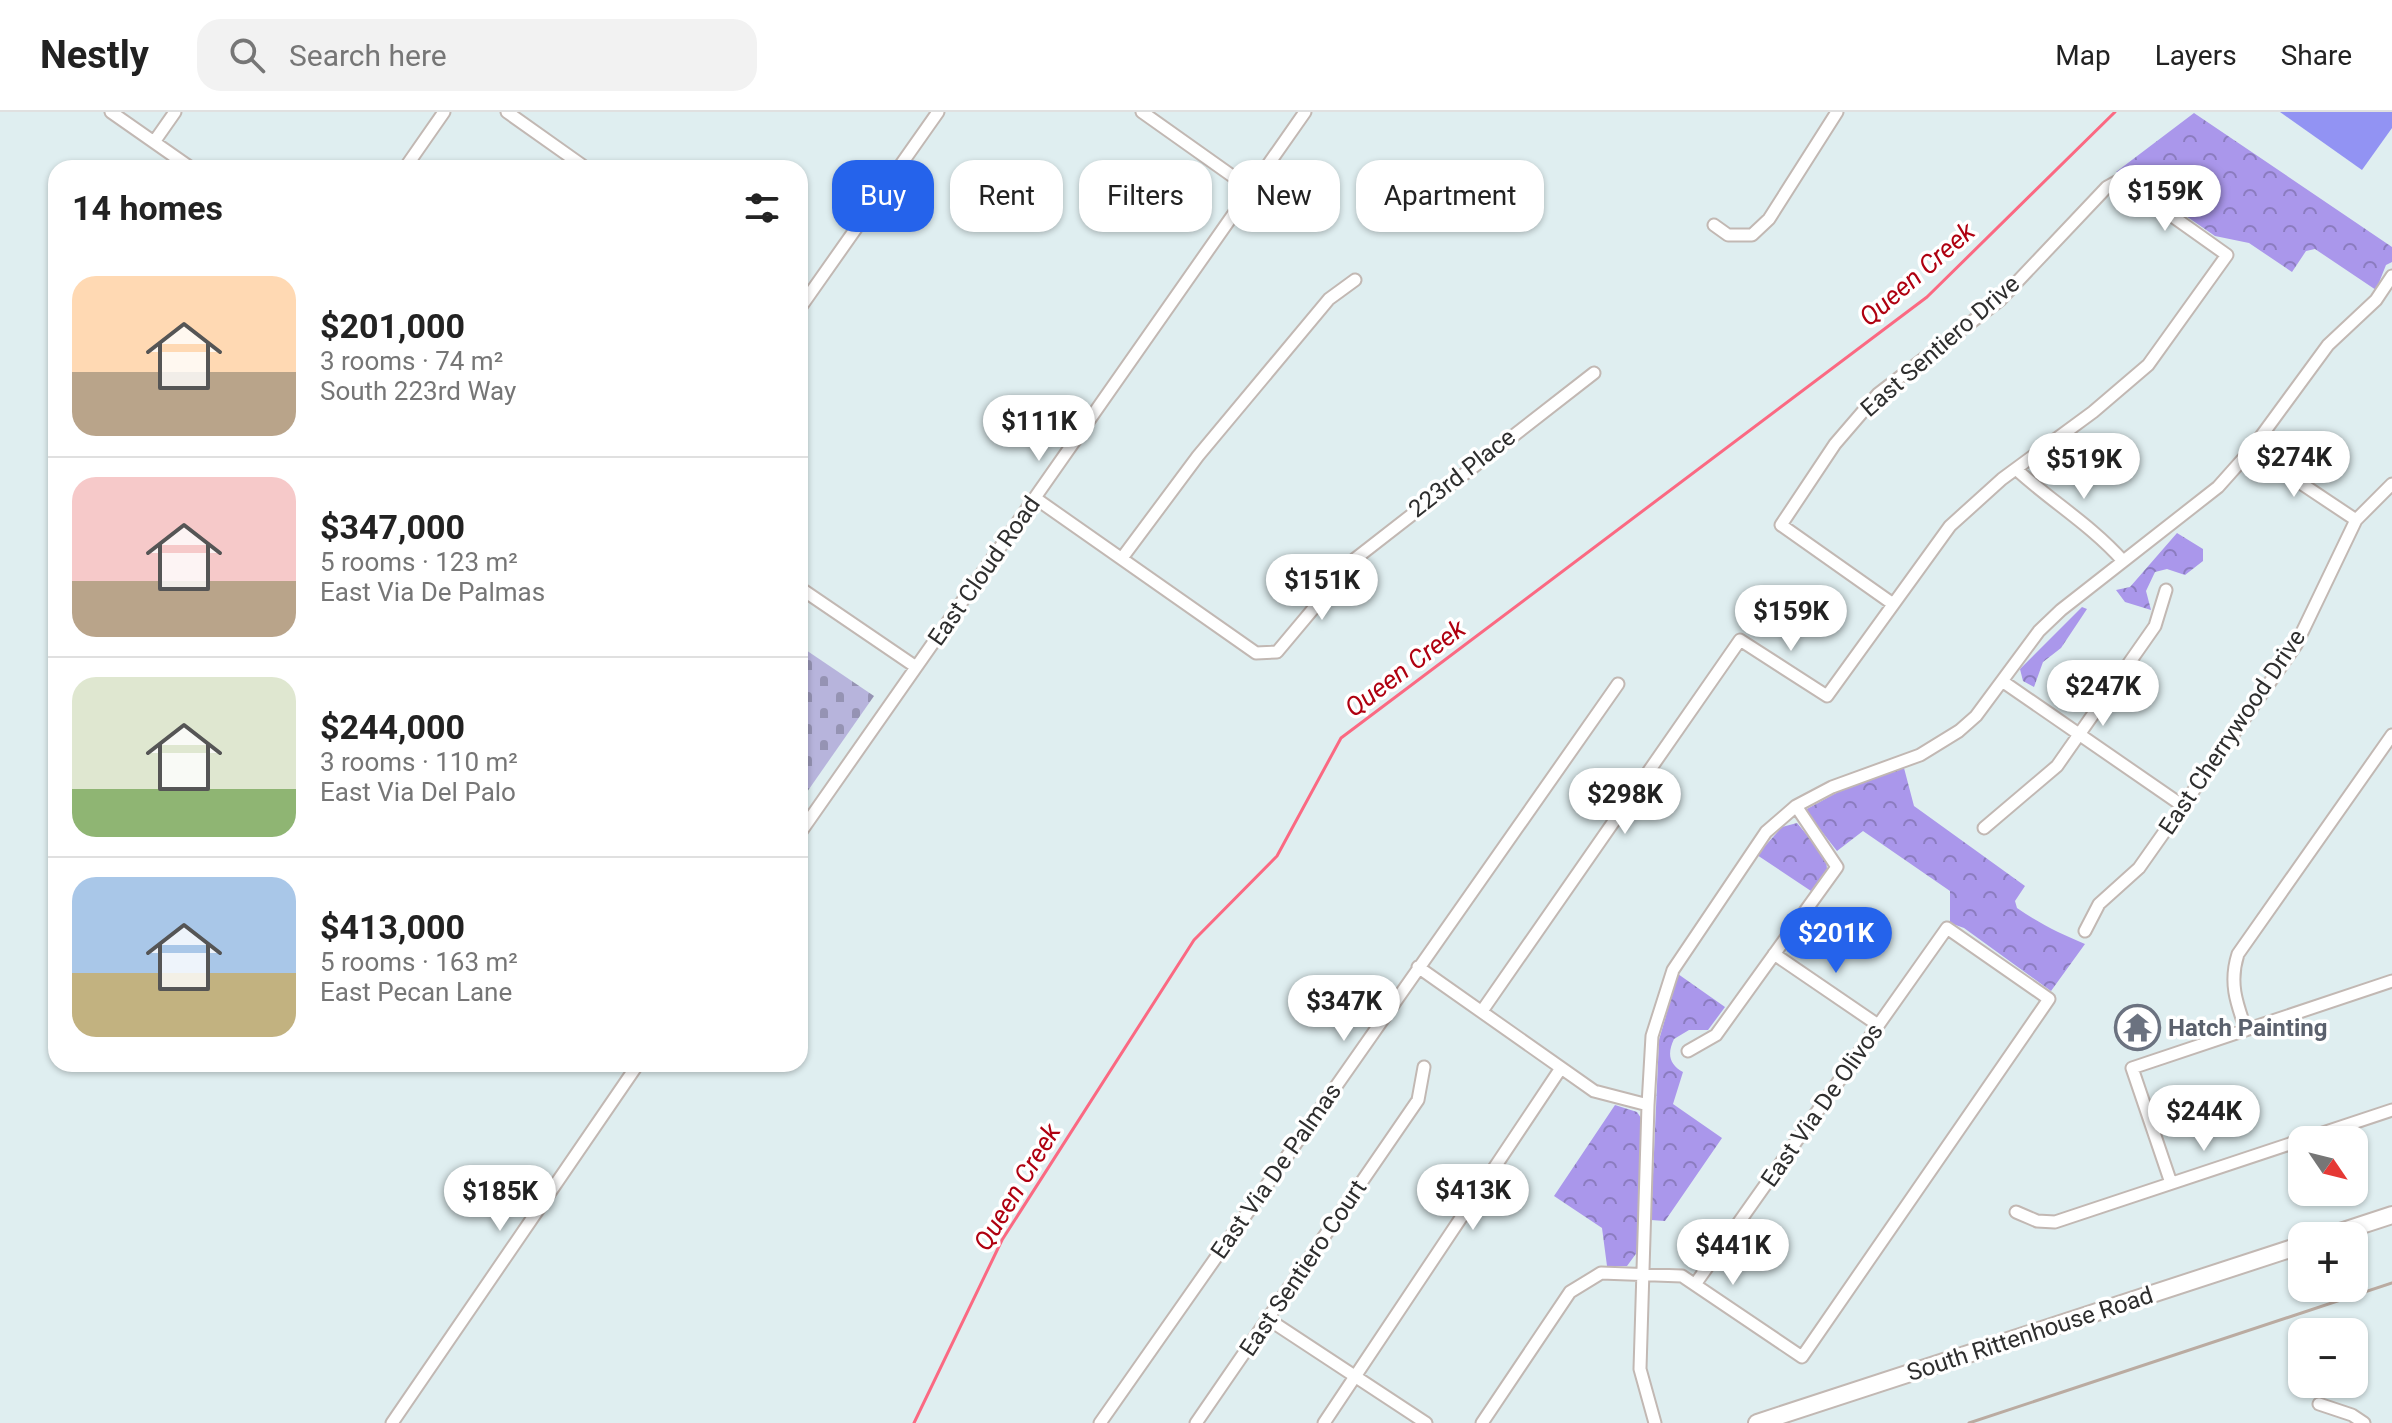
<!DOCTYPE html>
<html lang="en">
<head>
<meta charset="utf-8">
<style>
	:root { --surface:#fff; --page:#f2f2f2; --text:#222; --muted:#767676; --line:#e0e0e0; --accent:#2563eb }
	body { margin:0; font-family:Roboto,sans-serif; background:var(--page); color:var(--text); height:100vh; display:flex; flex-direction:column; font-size:30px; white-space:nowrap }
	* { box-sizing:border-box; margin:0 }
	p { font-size:26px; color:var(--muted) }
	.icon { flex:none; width:44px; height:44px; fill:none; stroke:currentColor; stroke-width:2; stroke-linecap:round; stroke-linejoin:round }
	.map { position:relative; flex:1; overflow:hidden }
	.details { position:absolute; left:48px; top:48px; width:760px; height:912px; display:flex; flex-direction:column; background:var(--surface); border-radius:24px; box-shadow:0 2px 6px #0004 }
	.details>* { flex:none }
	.guide { position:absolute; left:832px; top:48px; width:760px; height:72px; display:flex; gap:16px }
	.needle { width:52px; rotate:125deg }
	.fabs { position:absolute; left:2288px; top:1014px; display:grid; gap:16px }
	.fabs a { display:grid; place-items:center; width:80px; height:80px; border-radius:16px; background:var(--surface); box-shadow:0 2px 6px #0004; font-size:40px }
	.price { position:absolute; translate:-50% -68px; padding:0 18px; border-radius:28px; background:#fff; color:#222; font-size:26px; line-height:52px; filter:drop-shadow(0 2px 4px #0008) }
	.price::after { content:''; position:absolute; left:50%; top:48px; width:24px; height:18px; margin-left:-12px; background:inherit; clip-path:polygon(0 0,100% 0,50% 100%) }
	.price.on { background:var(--accent); color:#fff }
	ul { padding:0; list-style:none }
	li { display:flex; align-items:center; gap:24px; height:200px; padding:0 24px }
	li+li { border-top:2px solid var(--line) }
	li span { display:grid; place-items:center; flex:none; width:224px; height:160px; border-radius:24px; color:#555 }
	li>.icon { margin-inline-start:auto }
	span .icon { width:96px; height:96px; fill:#fffc; stroke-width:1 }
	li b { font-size:34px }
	h2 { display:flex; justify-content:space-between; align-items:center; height:96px; padding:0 24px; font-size:34px }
	.tag { padding:0 28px; border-radius:24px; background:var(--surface); box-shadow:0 2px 6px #0004; font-size:28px; line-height:72px }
	.tag.on { background:var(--accent); color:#fff }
	header { display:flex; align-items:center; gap:48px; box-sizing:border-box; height:112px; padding:0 40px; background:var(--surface); border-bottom:2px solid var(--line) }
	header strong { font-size:38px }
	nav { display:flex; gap:44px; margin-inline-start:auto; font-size:28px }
	.search { width:560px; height:72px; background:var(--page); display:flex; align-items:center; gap:20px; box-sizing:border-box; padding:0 28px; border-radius:24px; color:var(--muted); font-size:30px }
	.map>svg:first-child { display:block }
</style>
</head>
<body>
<header>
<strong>Nestly</strong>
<div class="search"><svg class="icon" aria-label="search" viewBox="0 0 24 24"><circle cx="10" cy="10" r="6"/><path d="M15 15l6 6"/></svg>Search here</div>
<nav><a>Map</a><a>Layers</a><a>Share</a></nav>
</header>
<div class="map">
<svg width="2392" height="1311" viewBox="0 0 2392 1311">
	<defs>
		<pattern id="cemetery-stones" width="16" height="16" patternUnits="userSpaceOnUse" patternTransform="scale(2)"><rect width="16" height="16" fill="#b7b4dc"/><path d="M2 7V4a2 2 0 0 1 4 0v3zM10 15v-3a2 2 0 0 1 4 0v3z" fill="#9593b3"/></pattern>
		<pattern id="park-crowns" width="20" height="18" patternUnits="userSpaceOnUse" patternTransform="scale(2)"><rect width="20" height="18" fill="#aa97eb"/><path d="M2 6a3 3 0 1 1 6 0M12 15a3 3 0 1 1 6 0" fill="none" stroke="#8b7cbf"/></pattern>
	</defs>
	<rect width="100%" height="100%" fill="#dfeef0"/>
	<path fill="url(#cemetery-stones)" d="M800 534 874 584 800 690Z"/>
	<path fill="url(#park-crowns)" d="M2194 1 2392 135V150L2386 153 2376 178 2315 137 2306 139 2292 160 2249 131 2215 124 2131 66 2116 60Z
		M2177 421 2203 437V449L2185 463 2167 457 2155 460 2146 479 2151 498 2125 490 2116 478 2130 475Z
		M2082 495 2087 497 2061 536 2043 550 2034 575 2023 569 2020 557Z
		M1904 656 1914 694 2025 774 2015 789 2017 796C2040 812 2061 822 2085 832L2051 879 1964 816 1950 811V779L1863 719 1837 739 1805 698 1849 674Z
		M1797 711 1826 746 1827 757 1811 779 1757 743 1782 715Z
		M1678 862 1725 895 1708 918H1689L1674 927C1667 942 1669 952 1683 960L1673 992 1722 1026 1665 1109 1651 1108 1659 928Z
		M1615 993 1637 1000 1643 1009 1638 1139 1627 1154H1607L1602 1116 1554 1084Z"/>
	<path fill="#9293f3" d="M2280 0H2392V16L2362 58Z"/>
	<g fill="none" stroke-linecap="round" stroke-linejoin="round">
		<path stroke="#fb6982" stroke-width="3" d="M914 1311 1002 1128 1194 828 1277 744 1341 626 1927 185 2115 0"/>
		<defs>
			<path id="minor" d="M111 0 191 56
				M507 0 586 56
				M1142 0 1252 78
				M154 30 175 0
				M405 56 444 0
				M1714 113 1728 123H1752L1769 107 1837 0
				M800 196 938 0
				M2251 338 2356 408
				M2017 358C2052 390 2091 413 2123 449
				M1035 386 1256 541 1277 540 1355 447 1594 261
				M1122 446 1198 344 1329 187 1355 168
				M800 476 916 555
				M2002 569 2183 694
				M1984 716 2057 654 2155 514 2166 478
				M800 721 1305 0
				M2085 819 2099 792 2139 756 2296 533 2356 408 2392 372
				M1774 842 1878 913
				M1418 855 1594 979 1648 993
				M1482 899 1740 528 1827 584 1950 414 2002 367 2093 300 2148 253 2227 143 2127 72 2116 70 2107 75 2000 188 1878 282 1835 332 1781 413 1893 492
				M2246 918C2236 890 2229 870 2238 842L2392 623
				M1688 939 1716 923 1837 755 1796 694
				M2171 1071 2132 956 2392 869
				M2016 1100 2037 1109 2055 1110 2392 998
				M1268 1207 1426 1311
				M2319 1292 2352 1303 2364 1311
				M392 1311 638 952
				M1100 1311 1618 572
				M1196 1311 1418 988 1424 955
				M1324 1311 1561 956
				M1482 1311 1570 1180 1601 1161 1682 1164 1802 1245 2049 887 1947 816 1696 1171
				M1655 1311 1640 1257 1648 993 1652 924 1673 858 1766 720 1796 694 1832 675 1920 643 1959 619 1976 604 2039 519 2061 498 2218 375 2251 338 2328 233 2376 188 2392 164"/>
			<path id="secondary" d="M2328 1124 2392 1103
				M1757 1311 2302 1133"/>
		</defs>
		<use href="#minor" stroke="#c2b8b3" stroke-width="15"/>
		<use href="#secondary" stroke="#c2b8b3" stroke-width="20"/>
		<use href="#minor" stroke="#fff" stroke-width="11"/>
		<use href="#secondary" stroke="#fff" stroke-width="16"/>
		<path stroke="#baaba1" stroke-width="3" d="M1969 1311 2392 1171"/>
	</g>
	<defs>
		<symbol id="temple-ring" viewBox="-11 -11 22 22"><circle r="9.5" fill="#fff" stroke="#6b7280" stroke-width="1.5"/><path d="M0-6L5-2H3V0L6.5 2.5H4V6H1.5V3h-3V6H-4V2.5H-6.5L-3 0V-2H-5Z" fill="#6b7280"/></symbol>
	</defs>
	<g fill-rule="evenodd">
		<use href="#temple-ring" x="2112" y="890" width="51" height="51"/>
	</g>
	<g text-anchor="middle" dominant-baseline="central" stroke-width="7" stroke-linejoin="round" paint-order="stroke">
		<g font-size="24" fill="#2e2e2e" stroke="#fff">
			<text transform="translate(1940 234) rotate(-41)">East Sentiero Drive</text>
			<text transform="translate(1462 361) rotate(-38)">223rd Place</text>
			<text transform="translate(984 459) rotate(-55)">East Cloud Road</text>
			<text transform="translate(2232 620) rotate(-56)">East Cherrywood Drive</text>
			<text transform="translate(1822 993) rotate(-55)">East Via De Olivos</text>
			<text transform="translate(1276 1059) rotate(-55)">East Via De Palmas</text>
			<text transform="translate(1303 1156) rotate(-56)">East Sentiero Court</text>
			<text transform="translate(2030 1222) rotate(-18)">South Rittenhouse Road</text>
		</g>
		<g font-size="24" font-weight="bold" fill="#5b616d" stroke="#fff" text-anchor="start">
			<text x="2168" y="916">Hatch Painting</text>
		</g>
		<g font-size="26" font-style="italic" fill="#af0010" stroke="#fff">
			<text transform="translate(1917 162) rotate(-41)">Queen Creek</text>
			<text transform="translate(1405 556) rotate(-37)">Queen Creek</text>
			<text transform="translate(1017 1075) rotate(-59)">Queen Creek</text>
		</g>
	</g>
</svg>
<div class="fabs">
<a><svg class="needle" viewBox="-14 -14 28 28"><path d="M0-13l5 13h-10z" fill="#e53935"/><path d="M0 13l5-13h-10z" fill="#767676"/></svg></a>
<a>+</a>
<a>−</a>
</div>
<b class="price" style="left:2165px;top:121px">$159K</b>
<b class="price" style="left:1039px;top:351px">$111K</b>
<b class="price" style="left:2294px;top:387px">$274K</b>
<b class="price" style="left:2084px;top:389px">$519K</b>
<b class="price" style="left:1322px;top:510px">$151K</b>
<b class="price" style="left:1791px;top:541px">$159K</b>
<b class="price" style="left:2103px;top:616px">$247K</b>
<b class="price" style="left:1625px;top:724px">$298K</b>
<b class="price on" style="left:1836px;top:863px">$201K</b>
<b class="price" style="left:1344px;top:931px">$347K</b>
<b class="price" style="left:2204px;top:1041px">$244K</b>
<b class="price" style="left:1473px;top:1120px">$413K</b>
<b class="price" style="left:500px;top:1121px">$185K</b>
<b class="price" style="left:1733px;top:1175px">$441K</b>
<div class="guide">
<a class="tag on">Buy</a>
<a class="tag">Rent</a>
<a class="tag">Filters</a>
<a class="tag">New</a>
<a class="tag">Apartment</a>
</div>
<section class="details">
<h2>14 homes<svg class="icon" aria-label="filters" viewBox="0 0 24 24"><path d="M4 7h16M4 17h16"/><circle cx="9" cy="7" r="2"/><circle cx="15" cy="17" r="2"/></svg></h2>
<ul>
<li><span style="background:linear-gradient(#ffd9b3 60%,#b9a48a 0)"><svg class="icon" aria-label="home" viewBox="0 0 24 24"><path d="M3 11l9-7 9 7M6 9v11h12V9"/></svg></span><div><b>$201,000</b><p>3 rooms · 74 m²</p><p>South 223rd Way</p></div></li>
<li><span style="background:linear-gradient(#f6c9c9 65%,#b9a48a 0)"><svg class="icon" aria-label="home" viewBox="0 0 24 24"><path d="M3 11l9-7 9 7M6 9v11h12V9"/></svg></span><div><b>$347,000</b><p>5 rooms · 123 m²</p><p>East Via De Palmas</p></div></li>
<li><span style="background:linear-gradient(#dfe7d0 70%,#8fb573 0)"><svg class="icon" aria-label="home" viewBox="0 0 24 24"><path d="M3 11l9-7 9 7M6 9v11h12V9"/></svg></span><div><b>$244,000</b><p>3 rooms · 110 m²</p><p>East Via Del Palo</p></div></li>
<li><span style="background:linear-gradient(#a9c7e8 60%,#c2b280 0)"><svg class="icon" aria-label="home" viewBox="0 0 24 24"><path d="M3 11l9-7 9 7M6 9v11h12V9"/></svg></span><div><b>$413,000</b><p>5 rooms · 163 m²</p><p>East Pecan Lane</p></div></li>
</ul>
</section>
</div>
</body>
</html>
